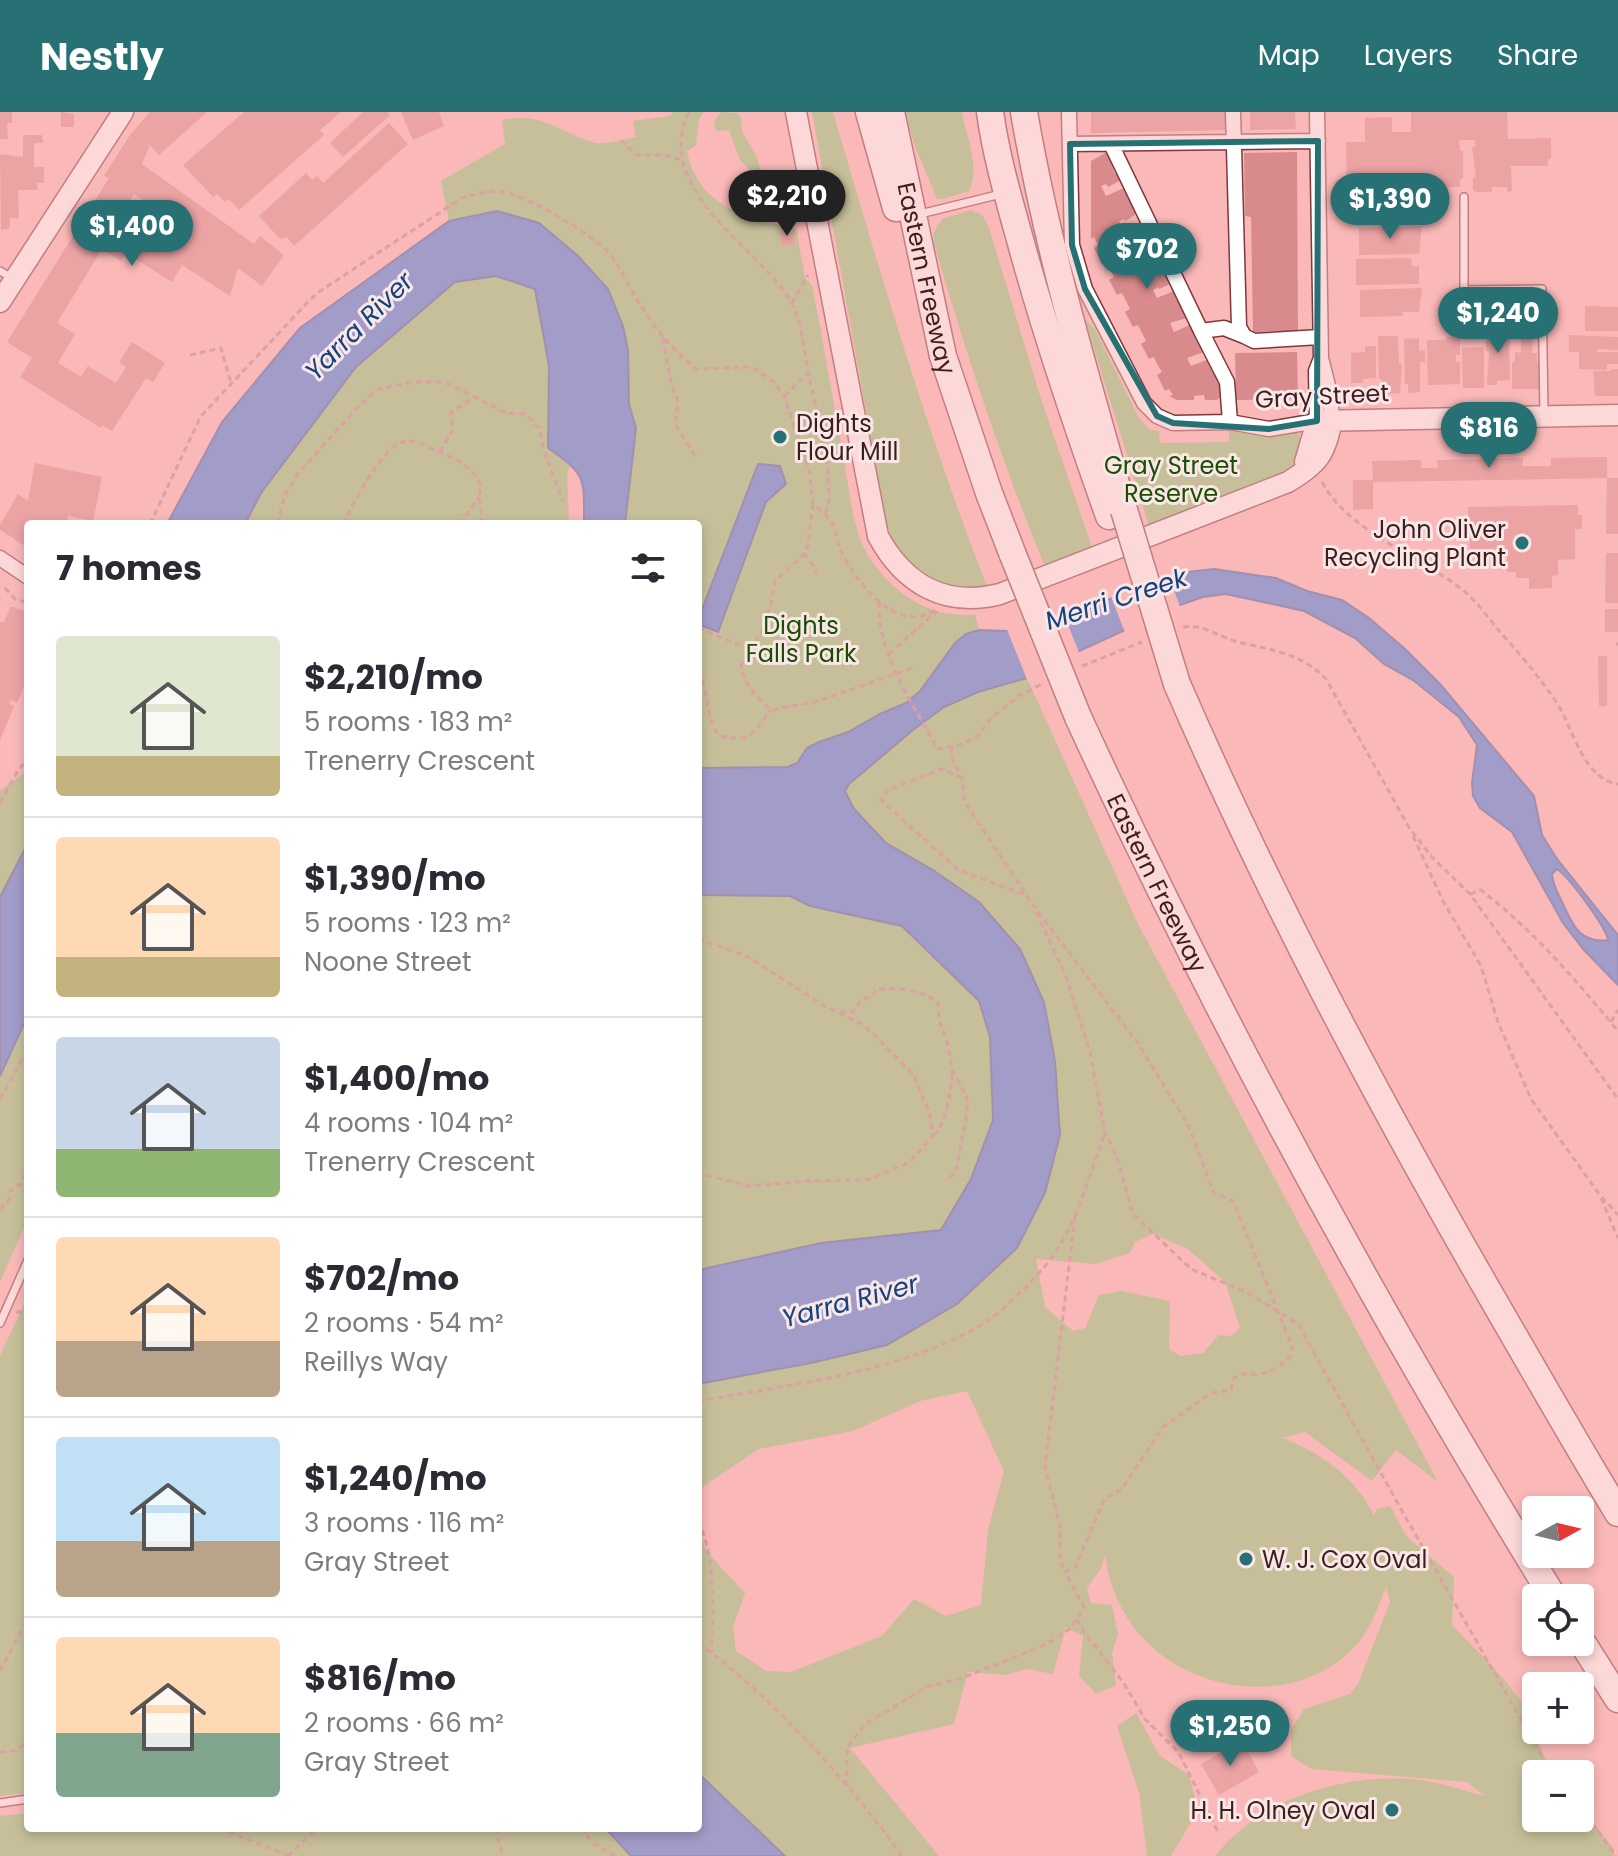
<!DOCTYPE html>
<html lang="en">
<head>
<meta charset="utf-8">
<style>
	:root { --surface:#fff; --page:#f2f2f3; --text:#2b2b33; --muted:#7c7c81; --line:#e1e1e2; --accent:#277174 }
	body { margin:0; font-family:Poppins,sans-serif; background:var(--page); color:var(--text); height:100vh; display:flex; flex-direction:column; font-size:30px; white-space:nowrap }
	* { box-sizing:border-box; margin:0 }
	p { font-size:26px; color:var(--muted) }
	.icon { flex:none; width:44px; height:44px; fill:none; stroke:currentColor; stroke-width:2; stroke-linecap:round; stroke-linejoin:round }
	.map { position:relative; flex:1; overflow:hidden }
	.sheet { position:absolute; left:24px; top:408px; width:678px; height:1312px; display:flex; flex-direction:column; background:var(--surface); border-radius:8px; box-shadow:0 4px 12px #0003 }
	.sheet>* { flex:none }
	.needle { width:52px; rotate:82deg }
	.fabs { position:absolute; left:1522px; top:1384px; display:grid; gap:16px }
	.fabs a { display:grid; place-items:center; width:72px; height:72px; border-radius:8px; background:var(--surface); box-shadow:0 4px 12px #0003; font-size:40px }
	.price { position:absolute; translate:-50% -68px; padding:0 18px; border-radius:28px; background:var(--accent); color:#fff; font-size:26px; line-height:52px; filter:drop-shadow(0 2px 4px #0008) }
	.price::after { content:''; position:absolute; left:50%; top:48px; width:24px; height:18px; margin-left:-12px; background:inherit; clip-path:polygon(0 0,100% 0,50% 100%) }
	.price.selected { background:#222; color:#fff }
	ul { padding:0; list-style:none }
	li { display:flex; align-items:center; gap:24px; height:200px; padding:0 32px }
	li+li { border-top:2px solid var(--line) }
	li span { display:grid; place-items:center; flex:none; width:224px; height:160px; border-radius:8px; color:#555 }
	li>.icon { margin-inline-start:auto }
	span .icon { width:96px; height:96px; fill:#fffc; stroke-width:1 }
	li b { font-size:34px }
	h2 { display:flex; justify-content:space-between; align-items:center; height:96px; padding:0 32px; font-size:34px }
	header { display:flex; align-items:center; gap:48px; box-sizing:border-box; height:112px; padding:0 40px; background:var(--accent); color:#fff }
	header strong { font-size:38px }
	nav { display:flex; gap:44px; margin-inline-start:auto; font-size:28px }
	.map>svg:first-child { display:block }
</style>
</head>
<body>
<header>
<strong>Nestly</strong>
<nav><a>Map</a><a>Layers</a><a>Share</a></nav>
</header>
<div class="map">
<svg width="1618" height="1744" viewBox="0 0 1618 1744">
	<rect width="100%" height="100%" fill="#fab8b8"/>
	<path fill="#88c873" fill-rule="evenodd" d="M673 0H704L699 7 696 33 687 39C697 94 749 108 796 116L805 166 812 173C823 230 833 286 843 343 849 373 851 410 865 438 886 477 930 509 975 502L979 518C950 526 941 558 920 579 909 590 897 594 883 600 872 605 862 613 851 619 839 624 827 626 816 631 804 637 800 649 788 655L698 656V412H625L636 316 629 292 628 238 623 214 497 99 449 109 441 69 505 32 502 8C544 0 556 19 592 30 604 34 623 27 636 25L633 9 670 4Z
		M721 0 738 1 741 6 742 19 756 44 766 71 761 78 755 79 759 68 740 48 729 18 716 19 714 10Z
		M812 0H833C880 161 928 323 989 480L933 471 896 442 885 404Z
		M904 0H962C966 23 981 56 969 79L943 87H937L916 37Z
		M971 98 982 103 988 113 1041 287 1093 438 1046 457C1002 351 966 242 934 131V120L942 107Z
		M496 164 535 177 549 254 548 336 573 353 567 359 569 412H245L261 381 356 255 455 170Z
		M1085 207 1095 217 1139 306 1150 318 1159 319 1160 331 1229 330V318L1267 322 1297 315 1299 324 1309 330 1294 356 1149 414Z
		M1027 566 1138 812 1438 1370 1396 1338 1372 1369 1305 1320 1283 1326C1322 1342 1355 1364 1374 1404L1377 1397 1390 1394 1407 1425 1454 1465 1452 1513C1479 1541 1507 1566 1527 1599 1540 1620 1537 1640 1554 1662H1536V1706H1580V1694L1614 1737V1744H1215C1262 1685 1347 1660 1420 1668 1443 1671 1464 1679 1485 1684L1467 1670 1311 1657 1291 1644V1618L1304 1597 1350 1582 1358 1572 1390 1490 1386 1475C1377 1496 1372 1516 1355 1534 1300 1595 1195 1584 1142 1525 1121 1502 1109 1474 1105 1443L1100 1458 1087 1476 1091 1491 1112 1493 1118 1522 1112 1541 1116 1573 1096 1582 1079 1564 1083 1524 1066 1515 1053 1562 1027 1557 1005 1563 968 1560 954 1612 850 1636 939 1744H785L698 1661V1411L706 1439 745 1481 733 1515 736 1539 766 1559 791 1560 882 1524 914 1487 946 1504 981 1493 988 1418 1004 1359 967 1279 920 1289 853 1319 759 1337 698 1378V1272L811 1251 888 1233 957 1192 1060 1023 1055 949 1044 890 933 758 886 731 854 697 845 679 849 672C879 646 910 614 945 595 970 581 999 574 1027 566ZM1153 1122 1188 1137 1225 1170 1240 1216 1231 1224 1219 1223 1203 1241 1180 1244 1169 1237 1170 1189 1121 1179 1099 1183 1085 1216 1073 1219 1045 1195 1036 1147 1095 1152 1130 1141 1135 1130Z
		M28 658V731L0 785V679Z
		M698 783 790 784 810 794 902 814 979 889 990 925 993 1008 971 1067 941 1118 821 1131 698 1158Z
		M28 903V1107L0 1170V964Z
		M28 1183V1681L0 1684V1244Z
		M1136 1601 1160 1644 1189 1663 1198 1698 1171 1744H1147L1139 1681 1117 1614Z
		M28 1701V1716H605L631 1744H0V1704Z"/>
	<path fill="#387adb" stroke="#3a5ea3" stroke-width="2" fill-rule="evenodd" d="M497 99 539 111 577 143 608 177 623 214 628 238 629 292 636 316 625 412H584C584 366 587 363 548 336L549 254 535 177 496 164 455 170 356 255 261 381 245 412H167L222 310 300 216 449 109Z
		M758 352 780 354 786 372 766 390 718 520 698 512V508Z
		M1214 457 1276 466 1307 479 1342 488 1369 506 1405 537 1440 572 1534 684 1542 723 1557 747 1618 823V873L1584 838 1563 811 1512 720 1480 696 1473 684 1472 671 1477 633 1459 605 1413 568 1384 552 1355 526 1304 499 1226 482 1203 485 1180 493 1079 539 1027 566 978 580 944 595 913 618 849 672 845 679 854 697 886 731 933 758 979 790 1020 837 1044 890 1055 949 1060 1023 1045 1081 1017 1136 957 1192 887 1233 811 1251 698 1272V1158L821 1131 941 1118 971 1067 993 1008 990 925 979 889 902 814 810 794 790 784 698 783V656L788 655 797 651 807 636 819 630 848 620 880 602 906 591 920 579 955 531 966 522 979 518 1008 519 1065 504 1178 461ZM1557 757C1569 765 1606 815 1608 828 1580 832 1573 813 1563 792 1558 781 1553 774 1552 762Z
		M28 731V903L0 964V785Z
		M698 1661 785 1744H631L605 1716H698Z"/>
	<path fill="#fab8b8" d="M1167 460 1181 497 1126 523 1110 482Z
		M1063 500 1080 543 1028 570 1006 515Z"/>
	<path fill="#d98a8c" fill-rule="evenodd" d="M0 0H12V11H7L8 27H0Z
		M61 0 74 2V15H61Z
		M150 0H207L159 43 150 33 142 52 254 132 260 124 284 143 262 174 238 156 230 184 182 153 172 170 126 141 121 149 102 137 57 211 75 222 58 251 81 265 88 254 116 271 126 255 119 250 132 230 165 251 153 270 146 266 112 319 102 313 101 316 20 265 32 246 7 230 109 66 104 64 130 23ZM134 82 179 115 170 129 123 100Z
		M244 0H341L320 18 324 23 239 98 229 87 225 90 217 82 213 85 183 53Z
		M363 0H388L390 3 343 45 330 31Z
		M401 0H439L444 14 413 28Z
		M1091 0H1227V18L1091 21Z
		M1250 0H1295L1296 17 1250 18Z
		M1411 0H1507L1508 27 1551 26V47H1548V54H1511L1512 79 1507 80V75H1492V80H1476L1473 78V66H1476L1472 35H1475V28H1459L1460 39H1463V67H1460V75L1347 77 1346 30H1365V6L1392 5V20H1411Z
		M389 11 408 32 294 134 287 125 280 127 259 104 306 61 312 68 317 64 323 71Z
		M23 23H42L43 31H34V55H44V71H37L38 78H18L19 106H10V116L1 118 0 42 23 45Z
		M1107 40 1115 62 1117 61 1121 68 1108 75 1106 72 1101 74 1106 84 1124 76 1136 99 1135 103 1125 109 1124 107 1119 109 1123 118 1141 110 1153 138 1136 143 1140 152 1158 144 1170 168V172L1159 177 1158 175 1153 178 1157 186 1176 178 1187 202V206L1170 211 1174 220 1192 212 1205 236 1204 240 1187 246 1191 254 1209 247 1224 281 1217 288H1205L1204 283 1194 284V288H1177L1169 284 1173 283 1169 277 1165 279 1157 263 1162 260 1157 252 1154 245 1149 247 1141 232 1146 229 1138 213 1133 215 1125 200 1130 197 1122 181 1117 183 1109 168 1114 165 1106 149 1102 152 1094 136 1098 133 1094 125 1091 127V49Z
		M1297 40 1298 219 1253 220 1251 105 1245 104 1244 41Z
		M1356 84H1410V97L1429 99V111L1371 112V108H1356Z
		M1422 114 1419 142 1359 143V116Z
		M792 117 795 132 782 134 780 119Z
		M1411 146 1412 154H1419V172L1356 173V147Z
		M1422 176 1419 200H1402L1403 204 1360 205V178Z
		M1585 194 1618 195V219H1585Z
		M1490 213H1502V221L1509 220 1510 268 1497 269V273H1487L1489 239H1486V215Z
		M1512 213H1541V227H1533L1532 241H1537V250H1540V277H1512V250H1515V240L1521 241V227H1512Z
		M1569 223 1618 225V238L1597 237V240H1618V252H1607V258L1579 257V240H1569Z
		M1378 224H1398L1399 252H1402L1400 281 1387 282V277H1382V267H1379Z
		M1447 225H1460V243H1456V250H1460V272L1428 273 1427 228H1446Z
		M1419 226V239L1425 238V250H1420V280L1408 281V272H1405L1404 227Z
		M1365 234H1376V266L1363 267V271H1351V241L1365 240Z
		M1484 235V276H1463L1462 236Z
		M1297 240 1298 287 1236 288 1235 241Z
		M1611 257H1618V284H1595L1593 259H1611Z
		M1607 345V366L1373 370 1372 349 1421 348V356H1438L1437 348 1523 346V354H1551V346Z
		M35 351 102 365 93 409 68 404 67 412H28V436L0 418V413L18 382 28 389Z
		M1607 366H1618V422H1606Z
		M1353 368H1373V397L1353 398Z
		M1578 393V403H1582V417H1575V447L1558 448V463L1552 464V476L1529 477V466H1516V460H1507V445H1470L1468 395Z
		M1606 441H1618V491H1605Z
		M11 494 28 501V553L25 556 28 557V565L17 591 11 588 9 592 14 594 0 628V510H4Z
		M1605 497H1618V520H1605Z
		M1598 544H1607V594H1599Z
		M1242 1629 1259 1660 1219 1683 1201 1652Z"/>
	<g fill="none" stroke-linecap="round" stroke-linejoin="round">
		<defs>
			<path id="lane" d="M1464 85V178L1542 177 1544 302
				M920 102 1001 82
				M0 159 12 166
				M0 1211 28 1148
				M0 1691 28 1687"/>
			<path id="street" d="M1069 0 1072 133 1085 177 1144 291 1157 304 1173 311 1230 310 1269 317 1317 309 1316 259 1321 246
				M1233 0 1239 215 1244 224 1254 229 1320 225
				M1317 0 1321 246 1330 281 1332 307
				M1070 32 1318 29
				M1111 32 1201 219 1224 216 1244 224
				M1201 219 1227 270 1230 310
				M0 446 28 465"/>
			<path id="secondary" d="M796 0 878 424C904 472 945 496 1000 482L1288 370C1318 352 1326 342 1332 307
				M0 190 123 0
				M1305 350 1317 309 1618 303"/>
			<g id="highway">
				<path d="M869 0 896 96"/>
				<path id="s1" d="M891 0 943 244 989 381 1013 443"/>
				<path d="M990 0C996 44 1009 88 1021 131 1046 223 1077 314 1109 404"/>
				<path d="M1024 0C1047 135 1086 265 1123 396"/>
				<path d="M1177 572C1267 779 1371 975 1483 1170 1528 1248 1572 1325 1618 1401"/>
				<path id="s2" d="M1078 605C1218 909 1378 1202 1554 1486"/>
				<path d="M1580 1527 1618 1587"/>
			</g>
		</defs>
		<use href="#lane" stroke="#7e383c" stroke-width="10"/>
		<use href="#street" stroke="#7e383c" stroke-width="17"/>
		<use href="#secondary" stroke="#7e383c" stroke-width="23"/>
		<use href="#highway" stroke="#7e383c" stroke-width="29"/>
		<path stroke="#bb8585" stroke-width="3" stroke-dasharray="6 4" stroke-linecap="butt" d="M689 0C651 77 757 134 790 188 803 210 804 240 809 264 817 299 830 350 829 385 829 391 827 397 825 403
			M621 28 636 43H665L684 49
			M792 191 808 163
			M663 226 671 272 678 289 675 312 696 345
			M190 243 221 236 231 271
			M784 284 807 262
			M440 340 453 317 451 300 475 285 506 301 525 302 539 316 545 342 563 389
			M1322 370C1350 422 1421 443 1465 480 1479 492 1490 508 1501 521 1516 538 1531 555 1544 573 1551 582 1559 593 1564 604 1575 627 1588 668 1618 672
			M813 392 808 433 802 445 775 468 771 493 762 519 741 553C745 574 755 584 771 598L815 590 913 556
			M150 412 201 304 307 191 317 181 462 86C475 82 489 78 504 80 527 84 594 123 609 141 617 150 622 162 628 172 647 205 666 234 697 257L752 255 774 270 784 284 809 357 813 392C819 397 826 403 831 410 837 418 837 430 841 439 855 469 897 524 935 498
			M277 412 285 383 297 363 357 296 376 278 412 270H444L475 285
			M343 412C353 392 384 330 407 329 418 329 427 335 437 339 456 347 470 354 481 373L479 385 482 412
			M460 412 479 385
			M804 441 814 455 818 467
			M5 476 15 487 28 491
			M880 490C874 537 916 596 937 637L963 632 979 623 990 607 1020 583 1042 572
			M1183 515C1205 512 1218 525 1238 530 1271 538 1301 541 1326 567L1410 717 1432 745 1470 782 1618 987
			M698 516 749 537
			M1616 532H1618
			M889 542 937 499
			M1082 554 1142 530
			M698 559C709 579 706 604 718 623 749 632 753 622 771 598
			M28 626V638
			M951 635 952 647 962 666 964 689 1033 793
			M962 666 942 657 888 678 881 688 958 758 1026 783
			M0 691 17 660 28 646
			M1413 724 1443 789 1481 854 1498 910 1531 987 1599 1082 1618 1103
			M1470 782 1481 778C1536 821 1574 866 1618 919
			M1032 792 1138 931 1188 1013 1214 1081 1233 1089 1292 1234 1290 1245C1281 1253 1273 1260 1260 1262 1249 1263 1244 1260 1234 1266L1231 1278 1212 1281 1163 1315 1122 1377 1105 1386 1075 1456 1065 1460 1060 1448V1413L1045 1355 1075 1104
			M1036 800 1065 862 1090 940 1105 1021 1116 1042 1133 1102 1191 1157 1248 1181 1298 1212 1397 1390 1552 1662
			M698 827 747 844 823 893 864 913 913 962 929 1000 933 1023 910 1050 867 1068 808 1069 749 1074 698 1061
			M840 900H853L861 888 872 884 876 878C893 874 924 878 938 891L939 908 948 932 952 958 967 985V1001L956 1059 946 1070
			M1611 910 1618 898
			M0 987 28 937
			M933 1023C945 1017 952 975 952 961
			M1601 1086 1618 1126
			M0 1097 9 1088 10 1079 21 1072 28 1055
			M16 1200H28
			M698 1289C790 1273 910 1259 989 1208 1004 1198 1034 1167 1046 1153 1077 1116 1088 1065 1105 1021
			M698 1409C717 1448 712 1498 712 1541
			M1077 1507 1084 1520 1123 1570 1145 1607 1179 1641 1219 1722
			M698 1531C771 1583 850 1671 902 1744
			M0 1559 28 1506
			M0 1640 15 1639 28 1629
			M847 1674V1636L865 1612 927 1575 962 1566 1047 1532 1071 1516 1084 1495 1066 1462
			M1580 1695 1616 1744
			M219 1716 289 1744
			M495 1716 503 1744
			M580 1716 593 1731 615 1744
			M135 1717 142 1716
			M288 1744 317 1716"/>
		<use href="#lane" stroke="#fff" stroke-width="7"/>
		<use href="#street" stroke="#fff" stroke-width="14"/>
		<use href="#secondary" stroke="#fff" stroke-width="20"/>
		<use href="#highway" stroke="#fff" stroke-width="26"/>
		<defs>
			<path id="highway-bridge" d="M1124 398 1177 572
				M1013 443 1078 605"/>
		</defs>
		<use href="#highway-bridge" stroke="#7e383c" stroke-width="29" stroke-linecap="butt"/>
		<use href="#highway-bridge" stroke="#fff" stroke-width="26"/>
	</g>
	<path d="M0 0H1618V1744H0ZM1318 29 1317 309 1269 317 1173 311 1157 304 1085 177 1072 133 1070 32Z" fill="#fab8b8" fill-opacity=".55" fill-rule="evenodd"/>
	<path fill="none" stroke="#277174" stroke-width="6" stroke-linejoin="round" d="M1318 29 1317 309 1269 317 1173 311 1157 304 1085 177 1072 133 1070 32Z"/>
	<g fill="#277174" stroke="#f9e7e7" stroke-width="3">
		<circle cx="780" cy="325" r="8"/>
		<circle cx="1522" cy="431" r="8"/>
		<circle cx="1246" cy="1447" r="8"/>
		<circle cx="1392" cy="1698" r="8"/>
	</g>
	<g text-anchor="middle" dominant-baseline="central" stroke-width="6" stroke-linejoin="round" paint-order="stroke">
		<g font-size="24" fill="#3d1e1f" stroke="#f9e7e7">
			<text stroke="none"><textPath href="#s1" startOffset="170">Eastern Freeway</textPath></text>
			<text transform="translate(1322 284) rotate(-3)">Gray Street</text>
			<text stroke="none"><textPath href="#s2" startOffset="184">Eastern Freeway</textPath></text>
		</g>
		<g font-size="24" fill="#3d1e1f" stroke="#f9e7e7" text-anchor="start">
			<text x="796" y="311">Dights<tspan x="796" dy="28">Flour Mill</tspan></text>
			<text x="1506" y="417" text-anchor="end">John Oliver<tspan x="1506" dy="28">Recycling Plant</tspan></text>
			<text x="1262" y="1447">W. J. Cox Oval</text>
			<text x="1376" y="1698" text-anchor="end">H. H. Olney Oval</text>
		</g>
		<g font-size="24" fill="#1a4e00" stroke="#f9e7e7">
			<text x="1171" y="353">Gray Street<tspan x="1171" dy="28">Reserve</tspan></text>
			<text x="801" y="513">Dights<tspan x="801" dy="28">Falls Park</tspan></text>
		</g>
		<g font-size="26" font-style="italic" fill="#16417f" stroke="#f9e7e7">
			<text transform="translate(359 214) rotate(-45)">Yarra River</text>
			<text transform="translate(1116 487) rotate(-18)">Merri Creek</text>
			<text transform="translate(850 1189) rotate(-15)">Yarra River</text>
		</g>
	</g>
</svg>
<div class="fabs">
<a><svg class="needle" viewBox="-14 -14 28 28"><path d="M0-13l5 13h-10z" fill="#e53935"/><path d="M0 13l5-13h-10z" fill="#7c7c81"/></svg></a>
<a><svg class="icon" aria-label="locate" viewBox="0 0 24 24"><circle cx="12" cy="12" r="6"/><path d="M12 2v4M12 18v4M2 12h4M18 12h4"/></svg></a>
<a>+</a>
<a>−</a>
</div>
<b class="price selected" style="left:787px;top:126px">$2,210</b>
<b class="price" style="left:1390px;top:129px">$1,390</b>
<b class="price" style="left:132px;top:156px">$1,400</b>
<b class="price" style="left:1147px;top:179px">$702</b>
<b class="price" style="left:1498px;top:243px">$1,240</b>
<b class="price" style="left:1489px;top:358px">$816</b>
<b class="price" style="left:1230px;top:1656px">$1,250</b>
<section class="sheet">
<h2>7 homes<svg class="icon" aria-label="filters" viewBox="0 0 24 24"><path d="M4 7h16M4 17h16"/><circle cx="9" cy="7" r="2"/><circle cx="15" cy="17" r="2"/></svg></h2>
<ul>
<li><span style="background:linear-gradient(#dfe7d0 75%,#c2b280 0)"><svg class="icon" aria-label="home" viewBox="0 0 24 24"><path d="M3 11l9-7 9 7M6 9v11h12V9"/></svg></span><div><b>$2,210/mo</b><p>5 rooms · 183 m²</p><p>Trenerry Crescent</p></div></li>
<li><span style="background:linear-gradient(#ffd9b3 75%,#c2b280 0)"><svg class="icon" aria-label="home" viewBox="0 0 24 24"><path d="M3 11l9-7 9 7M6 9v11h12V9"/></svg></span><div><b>$1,390/mo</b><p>5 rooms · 123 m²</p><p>Noone Street</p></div></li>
<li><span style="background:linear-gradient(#c9d6e8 70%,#8fb573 0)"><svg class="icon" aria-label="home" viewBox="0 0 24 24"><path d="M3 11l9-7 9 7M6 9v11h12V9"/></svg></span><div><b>$1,400/mo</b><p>4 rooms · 104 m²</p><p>Trenerry Crescent</p></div></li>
<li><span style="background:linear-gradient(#ffd9b3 65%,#b9a48a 0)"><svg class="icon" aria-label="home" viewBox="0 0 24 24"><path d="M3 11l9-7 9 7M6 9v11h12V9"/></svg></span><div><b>$702/mo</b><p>2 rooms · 54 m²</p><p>Reillys Way</p></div></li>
<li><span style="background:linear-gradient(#bfe0f5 65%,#b9a48a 0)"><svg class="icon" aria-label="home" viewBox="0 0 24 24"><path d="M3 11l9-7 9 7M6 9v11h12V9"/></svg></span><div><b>$1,240/mo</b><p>3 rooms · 116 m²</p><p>Gray Street</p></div></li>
<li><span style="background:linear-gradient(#ffd9b3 60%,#7fa58c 0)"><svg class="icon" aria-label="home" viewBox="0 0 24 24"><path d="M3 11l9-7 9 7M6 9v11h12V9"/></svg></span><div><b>$816/mo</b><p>2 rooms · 66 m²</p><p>Gray Street</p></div></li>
</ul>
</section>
</div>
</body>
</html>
